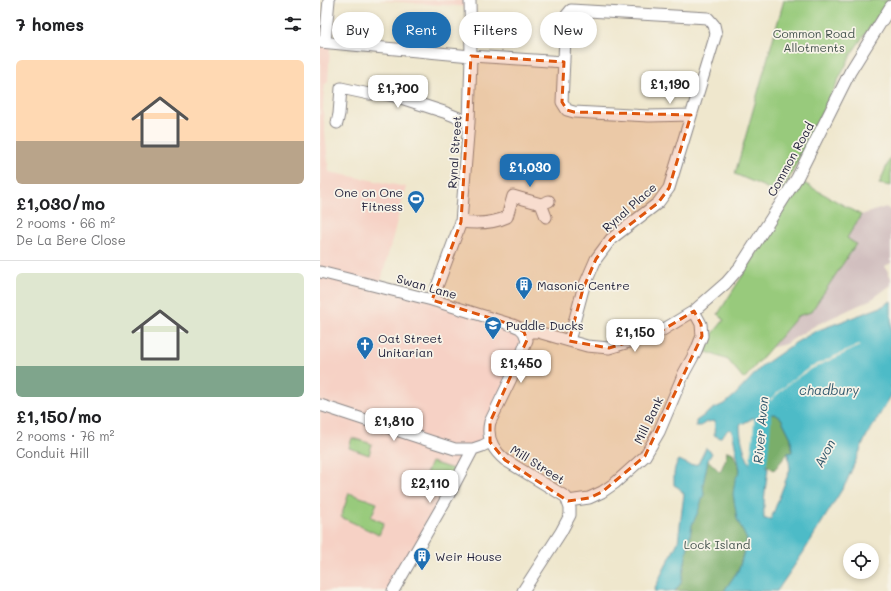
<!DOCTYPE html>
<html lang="en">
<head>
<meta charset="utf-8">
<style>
	:root { --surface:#fff; --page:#f6f6f6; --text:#202124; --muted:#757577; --line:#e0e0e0; --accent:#1f6fb2 }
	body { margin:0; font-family:Mali,sans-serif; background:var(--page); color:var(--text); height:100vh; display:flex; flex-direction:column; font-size:15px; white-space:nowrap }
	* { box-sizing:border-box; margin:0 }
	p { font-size:13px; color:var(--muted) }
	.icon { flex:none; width:22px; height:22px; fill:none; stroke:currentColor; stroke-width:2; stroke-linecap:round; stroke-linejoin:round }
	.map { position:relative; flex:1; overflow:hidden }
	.drawer { display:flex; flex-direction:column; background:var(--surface); width:320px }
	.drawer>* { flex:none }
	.top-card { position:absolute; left:12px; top:12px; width:380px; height:36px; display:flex; gap:8px }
	.buttons { position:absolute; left:523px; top:543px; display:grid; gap:8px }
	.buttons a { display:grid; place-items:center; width:36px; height:36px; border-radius:50%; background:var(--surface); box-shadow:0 2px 6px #0003; font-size:20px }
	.price { position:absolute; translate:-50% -34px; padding:0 9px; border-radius:8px; background:#fff; color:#222; font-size:13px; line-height:26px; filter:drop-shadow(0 1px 2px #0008) }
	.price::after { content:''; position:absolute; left:50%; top:24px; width:12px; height:9px; margin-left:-6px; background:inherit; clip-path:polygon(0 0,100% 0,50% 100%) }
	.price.active { background:var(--accent); color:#fff }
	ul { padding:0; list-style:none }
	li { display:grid; align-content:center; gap:8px; height:212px; padding:0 16px }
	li+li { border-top:1px solid var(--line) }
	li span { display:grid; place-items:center; height:124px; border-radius:6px; color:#555 }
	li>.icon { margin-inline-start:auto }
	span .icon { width:72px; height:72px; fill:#fffc; stroke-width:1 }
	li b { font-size:17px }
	h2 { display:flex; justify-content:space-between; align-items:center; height:48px; padding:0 16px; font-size:17px }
	.pill { padding:0 14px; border-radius:18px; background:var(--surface); box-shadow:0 2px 6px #0003; font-size:14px; line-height:36px }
	.pill.active { background:var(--accent); color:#fff }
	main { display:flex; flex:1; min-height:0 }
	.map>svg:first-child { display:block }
</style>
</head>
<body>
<main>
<section class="drawer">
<h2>7 homes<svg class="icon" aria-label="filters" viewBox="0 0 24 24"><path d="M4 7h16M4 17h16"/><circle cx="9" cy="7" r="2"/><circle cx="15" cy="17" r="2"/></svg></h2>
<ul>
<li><span style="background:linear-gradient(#ffd9b3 65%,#b9a48a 0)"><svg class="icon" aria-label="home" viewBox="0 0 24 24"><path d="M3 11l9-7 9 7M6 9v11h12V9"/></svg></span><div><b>£1,030/mo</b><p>2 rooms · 66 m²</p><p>De La Bere Close</p></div></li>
<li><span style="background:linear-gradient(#dfe7d0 75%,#7fa58c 0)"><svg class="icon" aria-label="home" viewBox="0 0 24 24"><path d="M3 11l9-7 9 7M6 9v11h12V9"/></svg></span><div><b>£1,150/mo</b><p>2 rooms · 76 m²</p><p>Conduit Hill</p></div></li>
</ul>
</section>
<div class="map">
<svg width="571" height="591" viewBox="0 0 571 591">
	<rect width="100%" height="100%" fill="#f7f3e8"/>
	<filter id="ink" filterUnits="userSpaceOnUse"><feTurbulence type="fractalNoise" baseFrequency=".025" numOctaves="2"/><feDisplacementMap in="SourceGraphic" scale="8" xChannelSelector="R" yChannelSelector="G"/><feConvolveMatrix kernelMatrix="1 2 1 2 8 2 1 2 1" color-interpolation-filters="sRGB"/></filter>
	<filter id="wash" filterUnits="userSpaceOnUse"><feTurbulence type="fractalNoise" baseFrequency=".012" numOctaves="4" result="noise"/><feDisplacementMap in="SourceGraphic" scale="16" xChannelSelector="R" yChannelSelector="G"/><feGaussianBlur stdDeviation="0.9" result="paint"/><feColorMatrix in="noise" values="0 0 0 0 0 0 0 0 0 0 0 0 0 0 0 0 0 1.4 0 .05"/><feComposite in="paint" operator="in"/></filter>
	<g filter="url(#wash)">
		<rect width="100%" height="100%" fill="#efe7cd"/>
		<path fill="#f6d1c5" d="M55 0H151V7Z
			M0 45 10 46 8 82 4 85 3 111 9 172 86 187 60 285 198 324 206 336 167 442 153 453 74 591H0Z"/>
		<path fill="#d1bfbf" d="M566 207 571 211V263L565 266 571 278V285L552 299 496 325 465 344 450 348 478 316 491 312 536 245 527 238 541 215Z"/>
		<path fill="#98ca7b" stroke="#5d765b" d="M464 0H569L533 51 461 194 415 174Z
			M571 156V186L559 184Z
			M482 182 541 215 527 238 536 244 491 312 478 316 424 379 408 360 384 351 391 336 404 320 398 314Z
			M32 438 52 444 49 455 29 448Z
			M111 462 136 470 129 484 106 474Z
			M29 493 57 503 51 517 64 523 59 535 21 517Z"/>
		<path fill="#7aae6b" stroke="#4e6853" d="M449 414H455L461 418 471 438 472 452 468 453 454 470 439 460Z
			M407 451 413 453 420 470 417 519 427 539 419 569 404 591H355L361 583 372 525 384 494 382 485 388 460 400 472 405 461Z"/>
		<path fill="#4ebbc7" stroke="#386e81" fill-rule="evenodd" d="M571 301V396L546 437 526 483 483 553 457 591H404L419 569 427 540 417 519 413 494 415 480 420 470 412 431 409 429 400 438 394 435 395 421 386 422 381 426H376V421L393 409 406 403 416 394 442 366 475 343 496 331 561 307ZM449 414H455L461 418 471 438 472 452 468 453 470 469 451 519H444C443 501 446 485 448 468L442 460 437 459 435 465 431 467C425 455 420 439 420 425L437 416 439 422V427H447Z
			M386 448 392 453 388 460 383 485 384 494 378 512 372 525 361 583 355 591H334L341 575 358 542 364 494 359 488 354 485C354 477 353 467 359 460L370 465 378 464Z"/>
		<path fill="#efe7cd" d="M539 345 540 346 489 370 471 382 450 401 448 415H447L448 401 470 382 489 368Z"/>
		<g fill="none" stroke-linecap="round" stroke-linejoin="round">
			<path stroke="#4ebbc7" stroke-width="17" d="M435 482C440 456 443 431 443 405"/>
		</g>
	</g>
	<g filter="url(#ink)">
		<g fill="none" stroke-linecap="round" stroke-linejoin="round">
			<defs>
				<path id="minor" d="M0 42 151 56 244 62
					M5 42 9 0
					M17 123 19 114 21 88 49 94 60 93 78 97 124 112 149 122
					M221 204 226 217
					M141 222C157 224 172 224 187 217L193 196 221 204 229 201
					M0 272 112 300 193 325 200 328 204 332 207 340 197 366 170 422C166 438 173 450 185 460L246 497 250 508V515L241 532 203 591
					M112 300 141 222 149 122 151 56 150 0
					M204 332H218L249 341 263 289 276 259 291 239 338 203 349 188 396 34 394 25 388 18 251 10 246 16 242 102 247 110 254 112 329 116 371 115
					M249 341 267 346 289 348 336 334 374 311 406 283 420 267 477 178 530 72 571 6
					M0 405 113 442 135 449H153
					M248 501 269 498 282 492 295 483 325 456 339 432 364 373 376 351 382 336 381 324 374 311
					M73 591 132 489 153 449 162 446 170 442"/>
			</defs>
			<use href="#minor" stroke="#888484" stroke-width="13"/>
			<use href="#minor" stroke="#fff" stroke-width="11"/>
		</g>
	</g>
	<path fill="#de560e" fill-opacity="0.2" stroke="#de560e" stroke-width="3" stroke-dasharray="8 5" stroke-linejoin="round" d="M151 56 244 62 242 102 247 110 254 112 371 115 349 188 338 203 291 239 276 259 263 289 249 341 289 348 336 334 374 311 381 324 382 336 325 456 282 492 269 498 248 501 185 460 170 442V422L207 340 204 332 193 325 112 300 141 222Z"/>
	<defs>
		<symbol id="stadium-pin" viewBox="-11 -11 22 30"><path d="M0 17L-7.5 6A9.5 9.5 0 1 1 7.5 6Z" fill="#1f6fb2" stroke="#f7f3e8"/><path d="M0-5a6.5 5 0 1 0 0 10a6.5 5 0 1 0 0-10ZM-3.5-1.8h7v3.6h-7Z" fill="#fff"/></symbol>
		<symbol id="building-pin" viewBox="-11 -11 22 30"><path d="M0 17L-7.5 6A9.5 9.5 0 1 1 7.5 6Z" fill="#1f6fb2" stroke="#f7f3e8"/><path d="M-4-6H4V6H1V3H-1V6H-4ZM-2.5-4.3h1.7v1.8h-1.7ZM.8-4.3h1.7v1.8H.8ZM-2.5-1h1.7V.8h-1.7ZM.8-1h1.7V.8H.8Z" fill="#fff"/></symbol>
		<symbol id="school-pin" viewBox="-11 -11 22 30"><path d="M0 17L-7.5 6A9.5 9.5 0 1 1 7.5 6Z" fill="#1f6fb2" stroke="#f7f3e8"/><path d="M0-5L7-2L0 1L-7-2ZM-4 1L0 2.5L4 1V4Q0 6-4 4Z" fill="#fff"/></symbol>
		<symbol id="church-pin" viewBox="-11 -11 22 30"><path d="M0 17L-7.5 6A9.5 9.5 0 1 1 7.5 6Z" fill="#1f6fb2" stroke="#f7f3e8"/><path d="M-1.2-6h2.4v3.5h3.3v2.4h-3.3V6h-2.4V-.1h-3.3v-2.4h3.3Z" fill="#fff"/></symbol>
	</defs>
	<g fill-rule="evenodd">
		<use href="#stadium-pin" x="86" y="189" width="20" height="27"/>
		<use href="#building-pin" x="194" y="275" width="20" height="27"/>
		<use href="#school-pin" x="163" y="315" width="20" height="27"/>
		<use href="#church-pin" x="35" y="335" width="20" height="27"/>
		<use href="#building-pin" x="92" y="546" width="20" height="27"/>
	</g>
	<g text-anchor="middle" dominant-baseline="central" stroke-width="3.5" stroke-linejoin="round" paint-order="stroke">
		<g font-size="12" fill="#45544e" stroke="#f7f3e8">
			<text x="494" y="33">Common Road<tspan x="494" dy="14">Allotments</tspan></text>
			<text x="397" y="544">Lock Island</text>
		</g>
		<g font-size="12" fill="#22223b" stroke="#f7f3e8">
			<text transform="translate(134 152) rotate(-86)">Rynal Street</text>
			<text transform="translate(470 159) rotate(-61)">Common Road</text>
			<text transform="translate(309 207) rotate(-41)">Rynal Place</text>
			<text transform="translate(107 286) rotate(16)">Swan Lane</text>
			<text transform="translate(328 420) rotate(-64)">Mill Bank</text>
			<text transform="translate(218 464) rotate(32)">Mill Street</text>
		</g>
		<g font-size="12" fill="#22223b" stroke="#f7f3e8" text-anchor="start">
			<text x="83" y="192" text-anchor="end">One on One<tspan x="83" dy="14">Fitness</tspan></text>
			<text x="217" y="285">Masonic Centre</text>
			<text x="186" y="325">Puddle Ducks</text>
			<text x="58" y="338">Oat Street<tspan x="58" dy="14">Unitarian</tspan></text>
			<text x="115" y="556">Weir House</text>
		</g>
		<g font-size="13" font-style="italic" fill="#31586c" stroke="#f7f3e8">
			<text x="509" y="389">chadbury</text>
			<text transform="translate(440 430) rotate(-85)">River Avon</text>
			<text transform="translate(504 453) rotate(-62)">Avon</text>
		</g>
	</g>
</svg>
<div class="buttons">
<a><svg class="icon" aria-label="locate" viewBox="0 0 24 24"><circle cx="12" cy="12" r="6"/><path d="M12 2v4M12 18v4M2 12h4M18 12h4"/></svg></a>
</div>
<b class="price" style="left:350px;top:105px">£1,190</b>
<b class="price" style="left:78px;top:109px">£1,700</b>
<b class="price active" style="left:210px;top:188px">£1,030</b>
<b class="price" style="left:315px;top:353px">£1,150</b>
<b class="price" style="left:201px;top:384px">£1,450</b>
<b class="price" style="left:74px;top:442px">£1,810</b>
<b class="price" style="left:110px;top:504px">£2,110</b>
<div class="top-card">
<a class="pill">Buy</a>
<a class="pill active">Rent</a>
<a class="pill">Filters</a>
<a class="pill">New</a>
</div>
</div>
</main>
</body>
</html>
